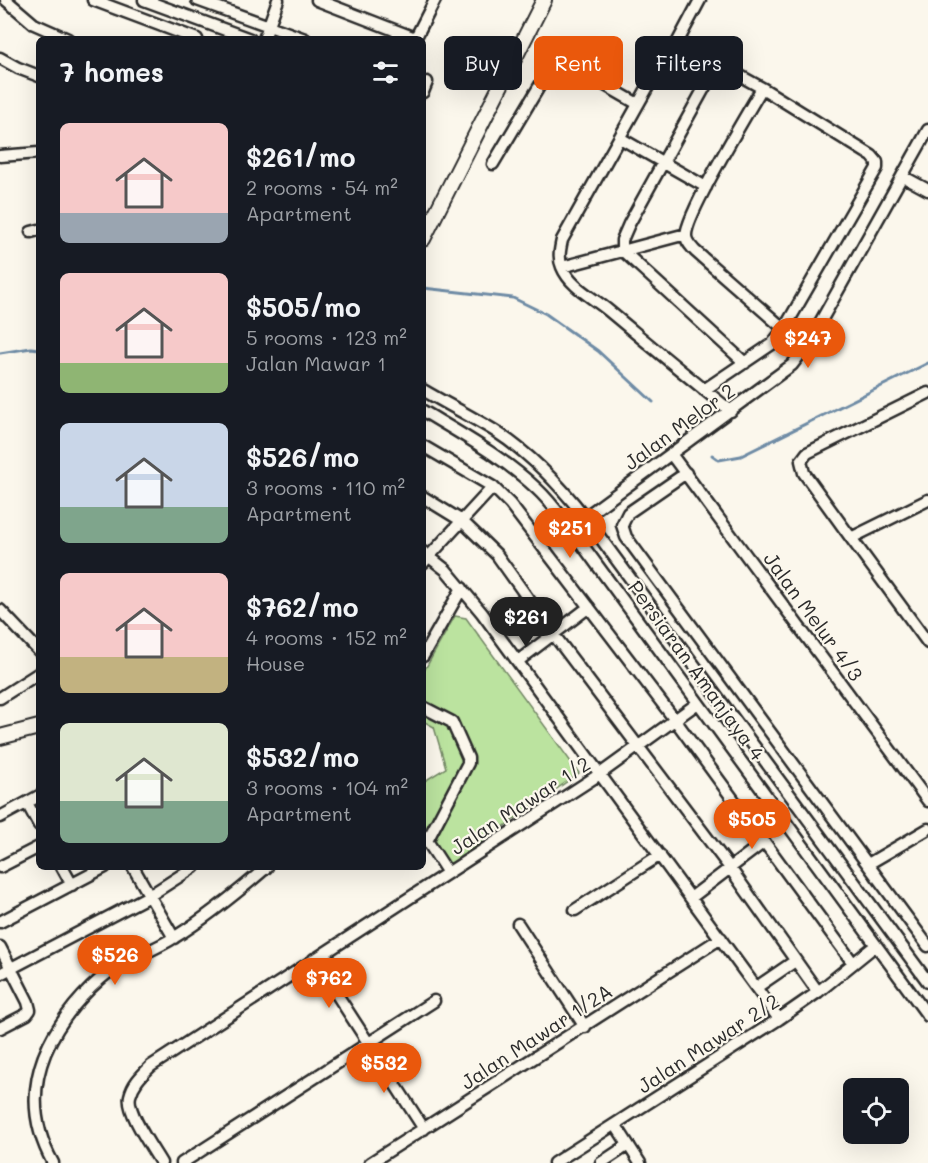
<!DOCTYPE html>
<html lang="en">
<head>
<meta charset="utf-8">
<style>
	:root { --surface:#171b24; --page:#242831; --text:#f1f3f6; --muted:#9ea1a6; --accent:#ea580c }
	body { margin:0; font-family:Mali,sans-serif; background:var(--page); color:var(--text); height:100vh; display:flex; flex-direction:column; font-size:22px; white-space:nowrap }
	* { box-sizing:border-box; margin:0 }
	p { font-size:20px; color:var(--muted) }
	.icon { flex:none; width:33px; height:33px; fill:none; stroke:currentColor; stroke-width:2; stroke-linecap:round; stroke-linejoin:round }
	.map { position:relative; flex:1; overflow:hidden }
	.sheet { position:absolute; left:36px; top:36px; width:390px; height:834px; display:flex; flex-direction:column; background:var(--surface); border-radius:9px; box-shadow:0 6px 24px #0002 }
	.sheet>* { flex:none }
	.banner { position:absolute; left:444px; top:36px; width:393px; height:54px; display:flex; gap:12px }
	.controls { position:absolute; left:843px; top:1078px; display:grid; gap:12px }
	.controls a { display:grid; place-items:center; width:66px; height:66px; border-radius:9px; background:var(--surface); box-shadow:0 6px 24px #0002; font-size:30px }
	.price { position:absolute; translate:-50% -51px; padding:0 14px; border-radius:21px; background:var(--accent); color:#fff; font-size:20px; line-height:39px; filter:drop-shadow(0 2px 3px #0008) }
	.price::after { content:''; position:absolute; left:50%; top:36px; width:18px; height:14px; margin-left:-9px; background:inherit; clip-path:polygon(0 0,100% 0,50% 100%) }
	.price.selected { background:#222; color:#fff }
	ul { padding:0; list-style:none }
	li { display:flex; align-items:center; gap:18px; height:150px; padding:0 24px }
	li span { display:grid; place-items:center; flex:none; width:168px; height:120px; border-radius:9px; color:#555 }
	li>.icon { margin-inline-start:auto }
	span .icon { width:72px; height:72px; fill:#fffc; stroke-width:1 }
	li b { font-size:26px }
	h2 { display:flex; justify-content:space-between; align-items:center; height:72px; padding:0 24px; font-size:26px }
	.pill { padding:0 21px; border-radius:9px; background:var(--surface); box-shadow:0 6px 24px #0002; font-size:21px; line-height:54px }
	.pill.selected { background:var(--accent); color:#fff }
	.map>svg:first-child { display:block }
</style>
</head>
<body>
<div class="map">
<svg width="928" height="1163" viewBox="0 0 928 1163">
	<rect width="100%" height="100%" fill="#fbf7ec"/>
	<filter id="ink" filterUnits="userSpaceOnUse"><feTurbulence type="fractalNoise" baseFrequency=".0167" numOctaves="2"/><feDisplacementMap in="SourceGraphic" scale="12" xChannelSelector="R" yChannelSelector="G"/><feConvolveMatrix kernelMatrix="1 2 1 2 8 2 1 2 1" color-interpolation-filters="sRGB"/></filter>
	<g filter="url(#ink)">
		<path fill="#bbe39f" stroke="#738765" stroke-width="1.5" d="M455 616 466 618 579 773 447 867 423 827V782L446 768 434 727 423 721V673Z"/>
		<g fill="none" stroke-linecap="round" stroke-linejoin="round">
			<path stroke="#6e8ba5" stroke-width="3" d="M423 288 513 298 546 314 598 351 653 402
				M0 353 31 348 39 349
				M712 455 719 460 741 456 928 363"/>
			<defs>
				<path id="minor" d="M6 0 34 24 68 39
					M93 0 197 39
					M144 0 250 39
					M197 0 305 39
					M317 0 415 38
					M264 39 278 0
					M415 39 435 0
					M676 45 700 0
					M0 58 18 68 39 76
					M718 63 629 224 622 240V250L745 363
					M762 88C748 112 685 216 686 236 686 242 691 246 695 251L784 329
					M423 92 427 82
					M620 138 706 187
					M0 156 39 153
					M493 164 549 70 555 63 565 62 638 104
					M902 176 928 190
					M31 232 39 230
					M562 267 686 234
					M423 390C447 404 472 417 495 431 531 454 559 484 585 517L928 982
					M704 390 772 344 784 329 877 168V162L872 156 762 88 685 45H676L668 51 562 240C560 249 558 258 562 267 570 287 594 298 609 311 650 345 690 379 731 411
					M928 393 807 453 801 461 804 473 851 538 928 500
					M423 411C463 435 503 457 537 489 550 501 560 515 570 528L928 1016
					M423 446 493 487 510 504 675 720 853 963
					M671 454 928 801
					M686 473 628 513 622 525 626 537 928 946
					M423 497 462 521 497 555 554 635 730 868 818 992
					M570 528 792 365 808 344 928 130
					M851 538 928 643
					M423 552 446 570 482 613 779 1019
					M423 563 493 487
					M0 610 39 651
					M423 656 462 588
					M518 661 589 607
					M0 698 39 673
					M423 707 452 722 468 758V763L427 841
					M27 803 39 825
					M0 817 39 796
					M424 836 448 873
					M868 864 928 829
					M0 867 39 847
					M62 867 72 885
					M133 867 174 938
					M692 897 764 842
					M575 910 660 855
					M0 922 105 867
					M518 924 585 1027
					M0 947 28 1002 30 1010 27 1014 0 1028
					M314 959 424 1129
					M0 974 149 896 194 867
					M757 987 795 961
					M615 1124 640 1163
					M53 1163C22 1107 35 1054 74 1006 84 994 97 981 110 971 130 958 155 950 175 937 208 917 238 892 267 867
					M161 1163C153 1149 126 1112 130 1096 133 1083 142 1075 151 1066L600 774 698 703
					M182 1163 434 1001
					M370 1163 721 938
					M554 1163 779 1019 818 992 876 945
					M601 1163 628 1145"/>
				<path id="major" d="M423 239 544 0
					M0 737 39 727"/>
			</defs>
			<use href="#minor" stroke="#2b2b2b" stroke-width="15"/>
			<use href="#major" stroke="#2b2b2b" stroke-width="18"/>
			<use href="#minor" stroke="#fbf7ec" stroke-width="10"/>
			<use href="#major" stroke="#fbf7ec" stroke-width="14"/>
		</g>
	</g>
	<g text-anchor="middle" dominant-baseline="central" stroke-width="4.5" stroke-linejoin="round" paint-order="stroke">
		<g font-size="20" fill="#2b2b2b" stroke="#fbf7ec">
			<text transform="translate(679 426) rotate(-36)">Jalan Melor 2</text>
			<text transform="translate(814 616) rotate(54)">Jalan Melur 4/3</text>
			<text transform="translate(697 670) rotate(54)">Persiaran Amanjaya 4</text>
			<text transform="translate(520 805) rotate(-33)">Jalan Mawar 1/2</text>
			<text transform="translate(536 1036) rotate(-33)">Jalan Mawar 1/2A</text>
			<text transform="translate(708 1043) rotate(-33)">Jalan Mawar 2/2</text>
		</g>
	</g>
</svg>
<div class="controls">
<a><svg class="icon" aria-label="locate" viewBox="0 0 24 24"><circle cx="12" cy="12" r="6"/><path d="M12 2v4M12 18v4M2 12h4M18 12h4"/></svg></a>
</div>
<b class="price" style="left:808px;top:369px">$247</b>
<b class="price" style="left:570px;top:559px">$251</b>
<b class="price selected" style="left:526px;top:648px">$261</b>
<b class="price" style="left:752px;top:850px">$505</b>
<b class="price" style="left:115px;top:986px">$526</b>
<b class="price" style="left:329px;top:1009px">$762</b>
<b class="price" style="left:384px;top:1094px">$532</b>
<div class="banner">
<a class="pill">Buy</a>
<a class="pill selected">Rent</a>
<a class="pill">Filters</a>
</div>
<section class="sheet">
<h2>7 homes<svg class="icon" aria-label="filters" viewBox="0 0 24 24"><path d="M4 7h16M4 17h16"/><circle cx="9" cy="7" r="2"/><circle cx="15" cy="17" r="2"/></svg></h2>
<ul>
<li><span style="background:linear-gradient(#f6c9c9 75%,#9aa5b1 0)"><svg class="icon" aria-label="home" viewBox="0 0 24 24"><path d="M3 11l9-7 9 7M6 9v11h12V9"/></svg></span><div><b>$261/mo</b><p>2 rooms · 54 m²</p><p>Apartment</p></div></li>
<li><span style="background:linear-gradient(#f6c9c9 75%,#8fb573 0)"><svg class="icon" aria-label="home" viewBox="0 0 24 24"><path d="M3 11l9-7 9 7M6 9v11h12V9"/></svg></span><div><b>$505/mo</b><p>5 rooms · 123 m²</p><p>Jalan Mawar 1</p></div></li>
<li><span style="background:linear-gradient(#c9d6e8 70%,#7fa58c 0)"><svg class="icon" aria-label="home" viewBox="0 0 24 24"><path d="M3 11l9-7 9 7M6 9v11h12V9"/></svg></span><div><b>$526/mo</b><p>3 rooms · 110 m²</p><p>Apartment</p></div></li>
<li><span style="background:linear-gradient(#f6c9c9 70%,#c2b280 0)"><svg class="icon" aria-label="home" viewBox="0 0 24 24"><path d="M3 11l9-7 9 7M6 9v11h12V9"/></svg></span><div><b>$762/mo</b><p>4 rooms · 152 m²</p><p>House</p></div></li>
<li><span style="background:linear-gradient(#dfe7d0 65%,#7fa58c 0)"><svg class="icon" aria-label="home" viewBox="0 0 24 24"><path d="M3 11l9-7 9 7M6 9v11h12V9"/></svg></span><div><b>$532/mo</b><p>3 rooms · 104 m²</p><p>Apartment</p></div></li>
</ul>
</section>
</div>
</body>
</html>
